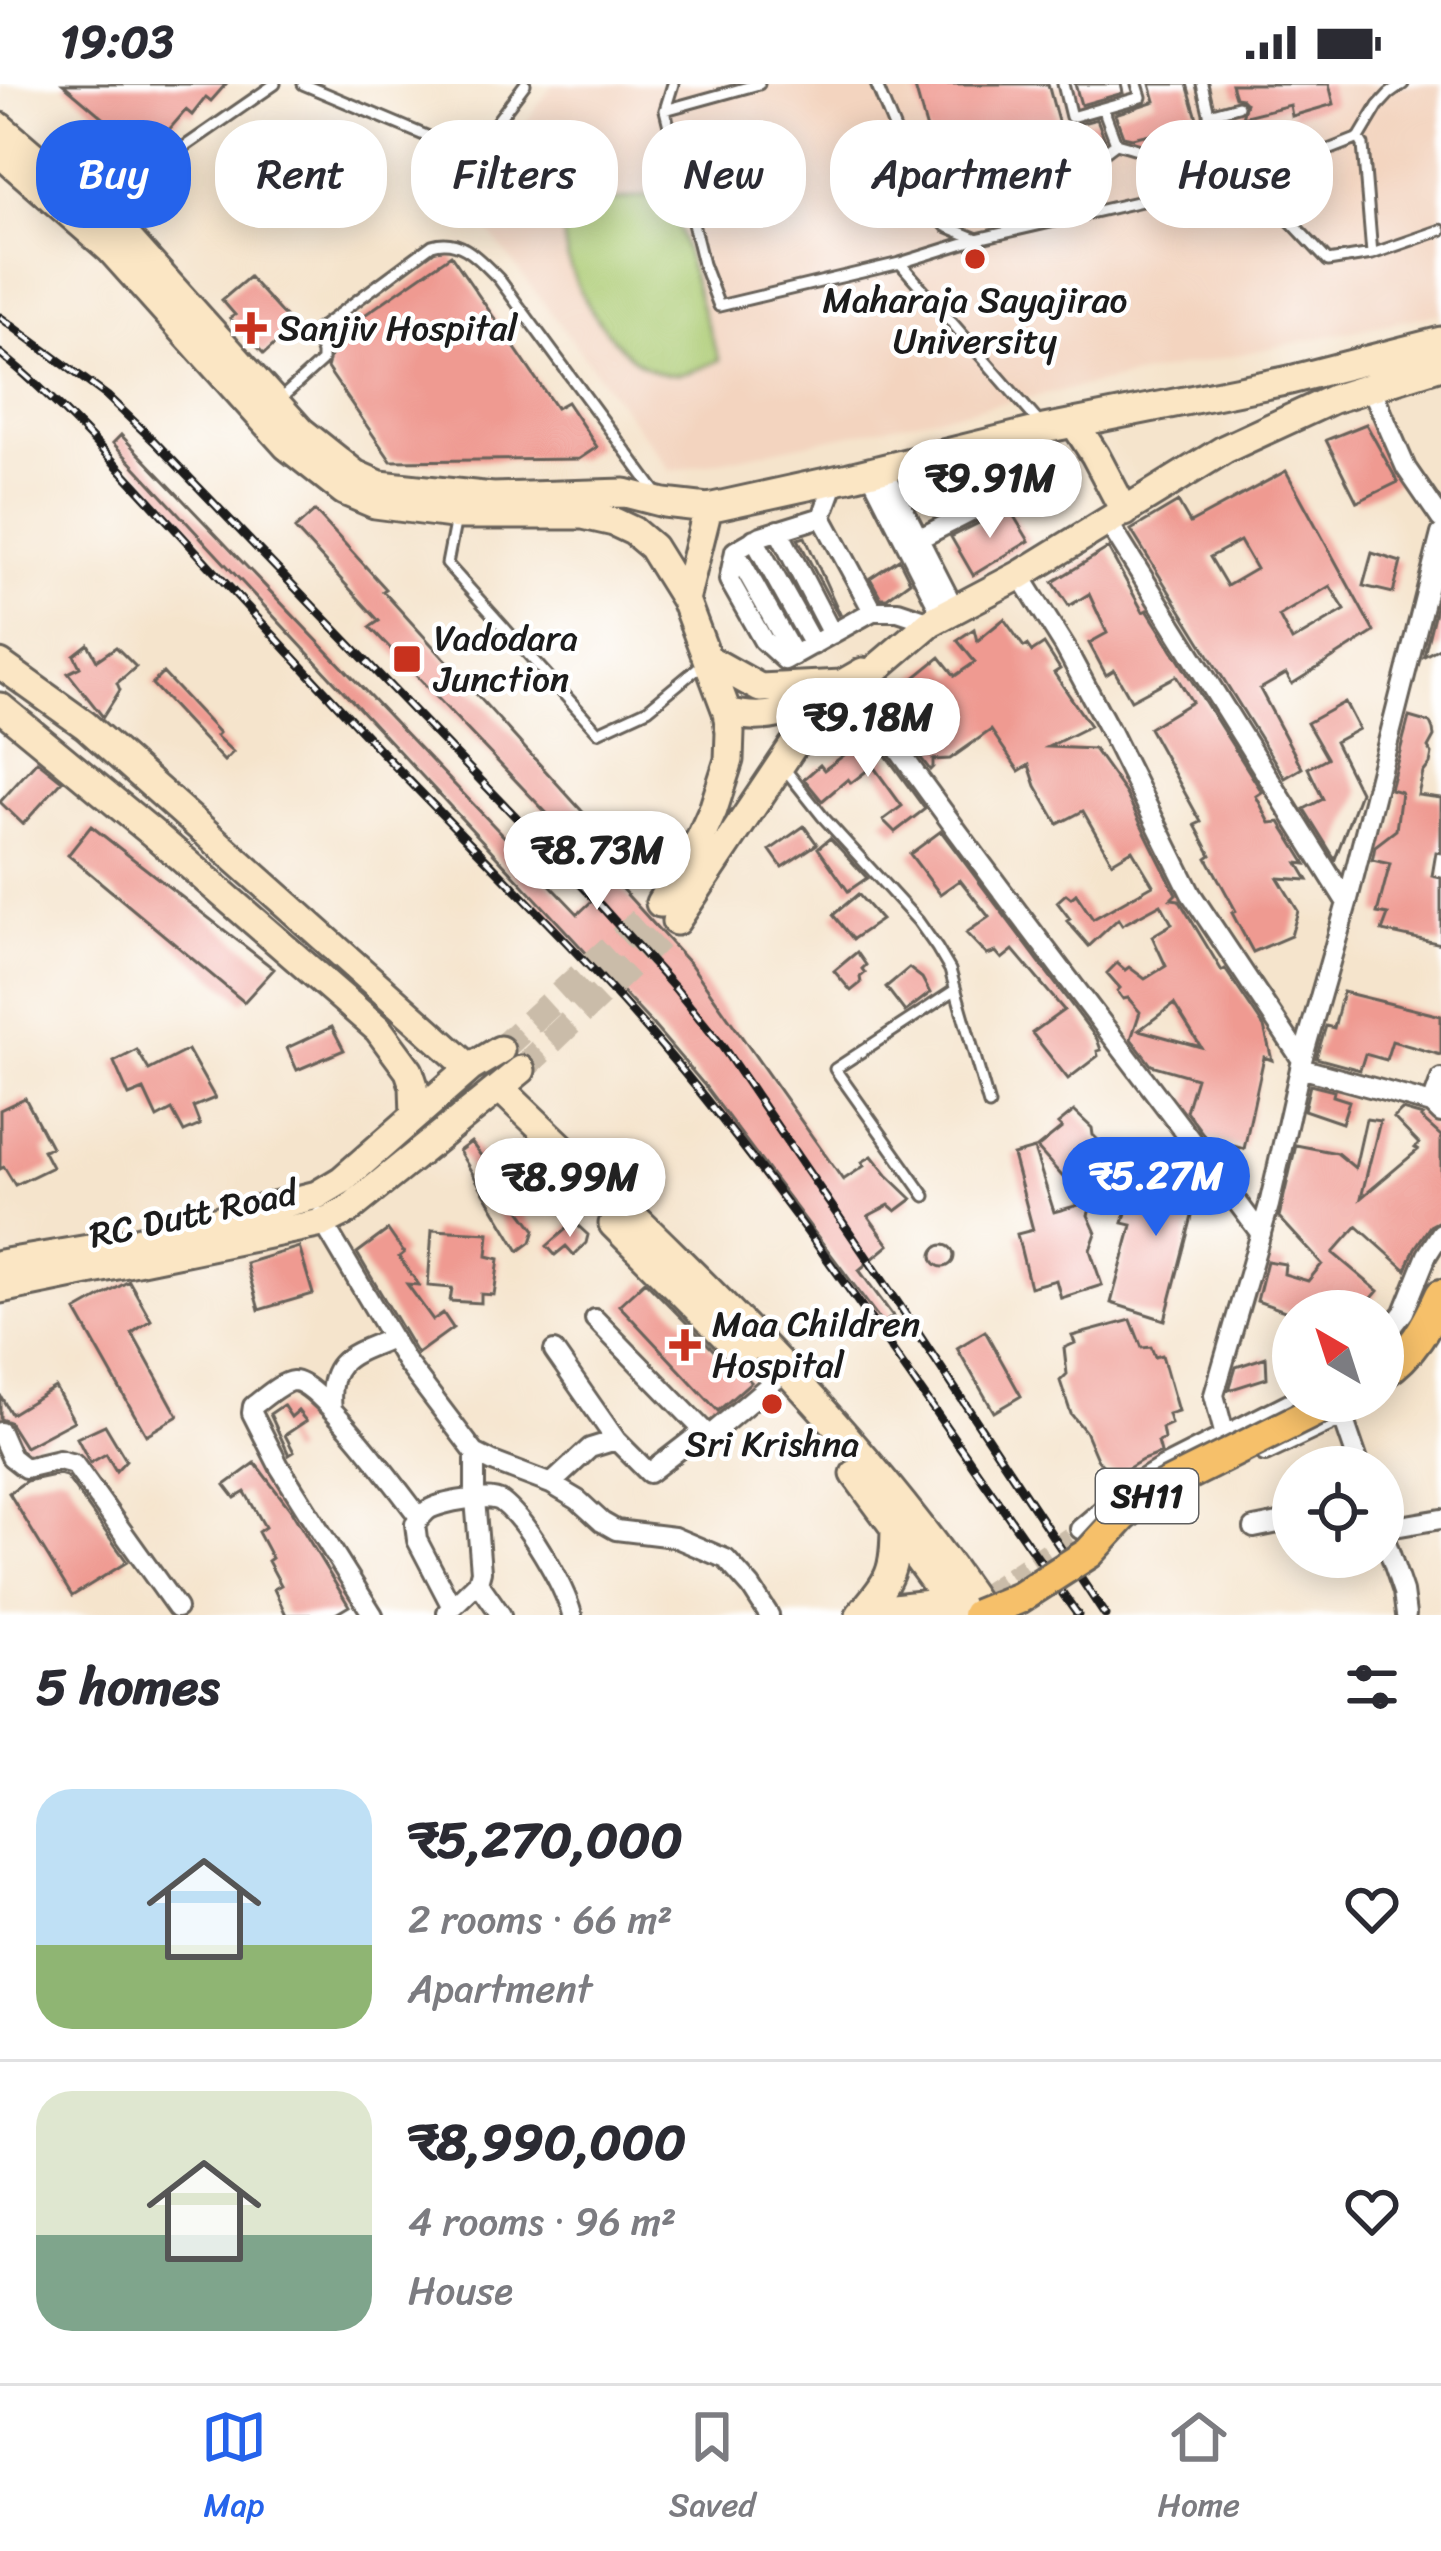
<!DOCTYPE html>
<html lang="en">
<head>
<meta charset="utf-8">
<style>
	:root { --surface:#fff; --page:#f2f2f3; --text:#2b2b33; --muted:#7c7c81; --line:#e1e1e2; --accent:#2563eb }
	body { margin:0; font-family:Sriracha,sans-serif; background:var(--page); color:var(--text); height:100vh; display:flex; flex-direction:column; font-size:45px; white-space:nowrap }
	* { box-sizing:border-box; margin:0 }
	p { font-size:39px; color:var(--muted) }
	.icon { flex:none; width:66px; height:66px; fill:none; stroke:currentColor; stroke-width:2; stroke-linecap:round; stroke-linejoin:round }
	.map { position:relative; height:1531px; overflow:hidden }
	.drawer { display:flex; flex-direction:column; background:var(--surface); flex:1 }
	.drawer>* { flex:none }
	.banner { position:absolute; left:36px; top:36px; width:1371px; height:108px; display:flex; gap:24px }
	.needle { width:78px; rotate:321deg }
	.controls { position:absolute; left:1272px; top:1206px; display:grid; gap:24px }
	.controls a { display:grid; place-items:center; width:132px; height:132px; border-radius:50%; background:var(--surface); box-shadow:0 6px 30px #0003; font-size:60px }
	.price { position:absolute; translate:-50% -102px; padding:0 27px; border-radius:42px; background:#fff; color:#222; font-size:39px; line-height:78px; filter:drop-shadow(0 3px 6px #0008) }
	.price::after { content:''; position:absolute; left:50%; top:72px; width:36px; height:27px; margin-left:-18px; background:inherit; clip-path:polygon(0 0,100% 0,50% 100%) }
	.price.current { background:var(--accent); color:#fff }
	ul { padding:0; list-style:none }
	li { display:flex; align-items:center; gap:36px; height:300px; padding:0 36px }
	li+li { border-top:3px solid var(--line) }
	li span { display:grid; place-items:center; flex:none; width:336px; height:240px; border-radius:36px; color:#555 }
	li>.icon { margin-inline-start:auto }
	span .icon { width:144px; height:144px; fill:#fffc; stroke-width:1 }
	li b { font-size:51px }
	h2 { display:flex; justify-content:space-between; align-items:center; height:144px; padding:0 36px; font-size:51px }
	.tag { padding:0 42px; border-radius:48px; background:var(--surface); box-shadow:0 6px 30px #0003; font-size:42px; line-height:108px }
	.tag.current { background:var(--accent); color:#fff }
	.status { display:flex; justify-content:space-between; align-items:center; height:84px; padding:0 60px; background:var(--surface); direction:ltr }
	.status svg { height:33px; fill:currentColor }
	.tabs { display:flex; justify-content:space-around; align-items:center; height:168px; border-top:3px solid var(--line); background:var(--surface); font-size:33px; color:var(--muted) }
	.tabs a { display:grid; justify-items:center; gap:6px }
	.tabs .current { color:var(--accent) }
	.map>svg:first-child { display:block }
</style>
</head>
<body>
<div class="status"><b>19:03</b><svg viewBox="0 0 49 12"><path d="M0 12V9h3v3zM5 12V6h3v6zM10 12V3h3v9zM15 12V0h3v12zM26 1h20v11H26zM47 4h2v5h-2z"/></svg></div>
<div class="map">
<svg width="1441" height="1531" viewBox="0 0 1441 1531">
	<rect width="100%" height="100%" fill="#fff"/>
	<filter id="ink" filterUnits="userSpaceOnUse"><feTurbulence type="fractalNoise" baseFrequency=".00833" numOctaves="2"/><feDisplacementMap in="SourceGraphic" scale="24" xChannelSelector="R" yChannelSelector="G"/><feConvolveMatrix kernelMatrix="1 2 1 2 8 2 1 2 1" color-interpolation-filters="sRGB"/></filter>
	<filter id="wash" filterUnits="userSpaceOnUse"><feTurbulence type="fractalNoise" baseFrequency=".004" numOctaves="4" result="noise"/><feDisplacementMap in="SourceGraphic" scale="48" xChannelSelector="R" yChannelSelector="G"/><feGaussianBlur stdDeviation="2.7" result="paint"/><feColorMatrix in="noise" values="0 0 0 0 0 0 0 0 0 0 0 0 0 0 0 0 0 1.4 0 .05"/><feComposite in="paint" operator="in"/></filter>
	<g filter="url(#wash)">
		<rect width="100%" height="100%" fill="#f5e4cc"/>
		<path fill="#f3d4bf" d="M553 0H1441V229L671 387 469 121Z"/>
		<path fill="#accb73" stroke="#647448" stroke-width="3" d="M669 109 704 232 720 276C704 283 684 293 666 290 622 283 576 212 567 172 563 157 563 140 561 124Z"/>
		<g id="blocks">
			<path fill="#ef9a91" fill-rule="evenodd" d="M63 0H226L211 17 206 13 192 31 186 26 147 71Z
				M914 0H1048L1060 45 1097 35 1105 56 1091 67 1060 79 1062 87 947 117Z
				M1075 0H1121L1123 9 1081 21Z
				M1150 0H1187L1201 48 1166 56 1163 47 1132 54 1123 52 1115 30 1155 17Z
				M1231 0H1329L1334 20 1292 32 1290 21 1242 33 1246 19 1241 14 1235 13Z
				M451 171 556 324 567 318 597 363 579 375 391 377 327 284 331 269 327 257Z
				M249 193 294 243 264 270 230 234 235 231 222 216Z
				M1366 340 1398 398 1357 418 1326 356Z
				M121 351 578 830 612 798 370 543 379 537 295 445 315 427 386 505 383 507 637 788 621 804 691 881 843 1096 864 1082 862 1078 872 1072 887 1091 912 1115 896 1127 889 1121 868 1132 889 1161 859 1186 893 1232 883 1240 705 1002 654 942 113 359Z
				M1286 387 1374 548 1292 600 1286 590 1260 605 1302 684 1285 694 1131 446 1178 418 1190 439ZM1240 457 1256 485 1227 502 1210 473ZM1330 502 1345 526 1292 557 1279 532Z
				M1009 424 1029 457 973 491 951 453Z
				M805 453 840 530 838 531 798 455Z
				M1108 464 1143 528 1147 526 1262 708 1256 712 1270 739 1280 738 1306 780 1298 779 1308 796 1278 794 1298 827 1291 852 1253 868 1232 829 1236 827 1207 774 1211 771 1195 741 1201 738 1149 644 1192 618 1176 592 1131 616 1114 586 1106 591 1089 559 1107 549 1089 510 1069 522 1053 498Z
				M1372 469 1401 478 1393 509 1363 502Z
				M899 475 910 497 887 514H881L870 494Z
				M1438 515H1441V563L1424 572Z
				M1004 535 1024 563 1027 561 1032 568 1044 560 1060 585 1054 589 1090 642 1048 663 1094 665 1126 710 1176 810 1171 815 1179 816 1222 887 1225 885 1264 943 1272 976 1264 973 1244 1065 1206 1054 1186 1027 1196 994 1151 981 1131 955 1140 928 1128 914 1123 915 1117 907 1120 904 1107 889 1117 879 1125 886 1129 883 1145 895 1166 882 1152 852 1172 840 1161 820 1122 841 1118 835 1089 862 1067 837 1070 835 1057 818 1066 810 1071 814 1076 810 1093 835 1153 801 1132 766 1112 778 1083 727 1058 740 1036 702 1029 681 1019 687 991 646 950 675 933 676V683L930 686 920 673 924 672 895 635 898 633 887 616 940 573 955 592 975 578 957 556 974 545 977 557ZM1174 920 1201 963 1139 946Z
				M88 560 97 576 116 563 136 583 117 599 120 606 103 633 68 589 80 583 74 571Z
				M163 589 219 649 216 652 233 668 224 677 152 600Z
				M1345 618 1359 645 1335 658 1360 708 1335 775 1304 725 1323 715 1308 684 1327 674 1307 639Z
				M1409 633 1430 639 1433 646 1434 653 1428 664 1432 670 1430 680 1423 689 1418 711 1441 714V769L1436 768 1432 792 1441 794V860L1382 847 1388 831 1377 829 1390 780 1372 776 1373 773 1375 762 1396 746 1401 708 1390 705Z
				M871 651 925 725 895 748 883 736 902 722 873 682 851 699 848 695 822 717 804 695 820 681 824 686Z
				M37 677 62 697 23 740 0 718Z
				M91 742 274 885 244 918 68 771Z
				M804 742 817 760 782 783 770 766Z
				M941 747 1097 955 1101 966 1097 967 1098 972 1068 995 1032 949 1064 926 1013 866 1002 875 996 868 987 871 966 849 989 833 960 796 940 810 910 770Z
				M830 754 867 794 848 807 818 764Z
				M858 810 881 836 853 855 833 831Z
				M857 868 866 881 862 885 865 889 860 893 861 899 851 907 834 887Z
				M909 884 922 894 930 909 905 928 886 903Z
				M1343 908 1441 932V971L1392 957 1386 976 1365 970 1360 986 1316 974 1326 942 1334 944Z
				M332 943 344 966 297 986 287 964Z
				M137 966 149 986 188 966 215 1014 193 1023 200 1041 184 1048 172 1026 157 1034 144 1006 129 1012 114 978Z
				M1310 1001 1334 1007 1333 1012 1349 1017 1342 1039 1304 1026Z
				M25 1014 51 1063 43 1066 52 1083 15 1101 4 1083 0 1085V1026Z
				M1402 1026 1423 1032 1421 1034 1441 1052V1136L1430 1142 1415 1164 1406 1186 1357 1142 1333 1169 1378 1207 1361 1227H1293V1230L1257 1217 1267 1177 1285 1180 1284 1190 1308 1197 1322 1180 1279 1133 1296 1061 1337 1069 1355 1084 1366 1035 1380 1037 1361 1114 1418 1066 1415 1064 1419 1060 1394 1034Z
				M1074 1027 1092 1044 1093 1051 1115 1073 1094 1095 1109 1112 1091 1123 1088 1131 1096 1149 1090 1166 1102 1201 1061 1214 1056 1196 1030 1203 1017 1150 1033 1146 1013 1071 1034 1065 1054 1128 1086 1119 1037 1064 1062 1044 1058 1040Z
				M471 1058 503 1102 527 1084 536 1095 512 1115 535 1146 531 1158 519 1167 459 1067Z
				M1140 1081 1158 1086V1083L1175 1088V1085L1199 1090 1202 1094 1165 1236 1111 1219 1132 1141 1123 1139Z
				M574 1138 588 1151 586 1159 574 1171 566 1162 555 1171 547 1162Z
				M388 1146 404 1169 399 1173 419 1201 407 1200 433 1236 443 1229 453 1244 417 1270 357 1169Z
				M432 1146 489 1149 487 1172 499 1175 494 1211 481 1210V1219L450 1217 452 1204 428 1202Z
				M932 1172a11 11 0 1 1 22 0a11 11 0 1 1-22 0Z
				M299 1163 313 1210 259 1226 246 1179Z
				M129 1197 151 1236 132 1249 178 1332 146 1351 76 1227Z
				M645 1197 730 1283 741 1288 751 1298 718 1327 619 1221Z
				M1131 1236 1142 1264 1151 1263 1155 1273 1162 1271 1178 1327 1168 1330 1171 1340 1162 1344 1164 1355 1158 1358 1161 1369 1142 1376 1117 1391 1106 1385 1097 1375 1085 1347 1071 1330 1060 1297 1067 1290 1064 1264 1075 1259 1072 1252Z
				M985 1247 1021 1312 994 1328 957 1264Z
				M1266 1273 1267 1294 1229 1306 1236 1283Z
				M55 1303 74 1337 25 1363 9 1338 0 1335V1311L11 1330Z
				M283 1321 291 1333 298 1327 306 1337 285 1351 294 1368 289 1371 270 1330Z
				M105 1341 126 1376 116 1387 106 1370 90 1379 77 1354Z
				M255 1379 290 1425 349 1522 334 1531H286L274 1505 281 1501 268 1477 272 1474 258 1448 265 1443 245 1408 235 1414 225 1401Z
				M59 1390 66 1392 127 1478 72 1512 9 1409 26 1397Z"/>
		</g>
	</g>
	<g filter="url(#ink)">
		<use href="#blocks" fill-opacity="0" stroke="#68625a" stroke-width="3"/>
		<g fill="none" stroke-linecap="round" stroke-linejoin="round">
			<path stroke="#cabca9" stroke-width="18" stroke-dasharray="18 9" stroke-linecap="butt" d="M987 1507 1080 1445"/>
			<path stroke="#cabca9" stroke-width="27" stroke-dasharray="27 14" stroke-linecap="butt" d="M500 966 660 819
				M521 986 676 837"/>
			<defs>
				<path id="lane" d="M303 0 462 67 472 66 483 56 525 0
					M673 0 665 26 703 180 719 222 900 179 977 155 1176 109 1303 76 1359 54 1378 22 1389 10 1403 0
					M876 0 924 116 946 142 977 155
					M1063 0 1071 33 1141 13 1137 0
					M1202 0 1225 95
					M1103 24 1116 59
					M665 26 759 0
					M1209 30 1238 22
					M1359 54 1363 61 1372 170
					M1116 59C1150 68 1176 76 1203 102
					M1246 90 1328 177 1372 170 1441 146
					M99 122 275 0
					M1056 135C1069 96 1083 83 1116 59
					M900 179 1042 342
					M279 316 322 277V269L315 251 317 246 432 161C461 152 480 176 499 195L658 411
					M456 434 447 480 598 648 648 625 706 577
					M784 684 823 733 918 837 937 864 950 886 989 1021
					M925 1112 835 985 955 906"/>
				<path id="street" d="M1370 301 1406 384 1441 435
					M883 385 955 526
					M870 388 943 532
					M835 397 822 433 761 452 735 467 729 496 763 556 785 576 873 527H898L931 538
					M822 433 873 527
					M1108 438 1347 819
					M778 446 832 550
					M754 455 813 561
					M918 455 1010 408
					M735 467 794 572
					M1020 491 1065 563 1110 647 1191 810 1302 976
					M854 603C984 790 1126 967 1261 1150
					M1300 984 1432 1020 1441 1029
					M1432 1020 1441 995
					M320 1133 406 1278 475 1369 493 1378 551 1400 578 1416 602 1438 616 1446 674 1453 726 1475 751 1503 769 1531
					M595 1235 709 1352
					M1383 1255 1404 1228 1427 1171 1441 1149
					M554 1267 616 1356
					M1339 1322 1360 1383
					M332 1326C326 1275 350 1271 392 1254
					M0 1348 11 1373 25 1384 59 1376 74 1380 177 1524
					M1225 1352 1214 1311 1269 1121 1302 976 1347 819 1441 450
					M1265 1368 1356 1325 1369 1317
					M551 1400 590 1364 616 1356 649 1389 698 1351 709 1352 786 1287
					M1254 1444 1293 1436
					M1080 1445 1127 1405 1163 1383 1293 1317
					M1383 1445 1441 1435
					M1383 1449 1403 1508 1406 1531
					M478 1498 501 1531
					M452 1523 417 1456 415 1440C418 1437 424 1429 428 1426 440 1418 490 1409 502 1418 527 1437 564 1501 572 1531
					M447 1528 478 1498 481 1487 475 1415V1369
					M373 1531 279 1382 252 1329 253 1322C263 1315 281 1298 293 1297 318 1296 402 1411 420 1434"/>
				<path id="secondary" d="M0 43 124 150 301 347 355 390 380 401 493 413 625 409 664 419 708 424 849 393 1044 345 1290 296 1441 257
					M0 69 110 165 287 362 344 407 375 420 459 431H583L614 438 633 447 652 463 685 516
					M1075 340 1095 371 1125 428
					M708 575 760 604 842 600 863 588
					M0 580 85 641 470 984
					M0 623 155 751 378 945 409 987 414 1002 415 1032
					M727 628C772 640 797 625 836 603
					M660 819 700 755 713 726 729 676 730 648 727 628 685 516 708 424
					M676 837 793 662 832 622 931 538 1020 491 1225 365 1333 315 1441 281
					M500 1004C671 1169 851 1332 984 1531
					M613 1140 743 1270
					M0 1180 136 1157 317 1111 342 1096 470 984 500 966
					M0 1205 322 1139 348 1126 521 986
					M855 1390 959 1531
					M860 1531C891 1494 895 1489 895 1440
					M869 1531 894 1524 965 1516"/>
				<path id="primary" d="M1383 1289C1412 1270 1427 1242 1441 1211"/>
			</defs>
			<use href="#lane" stroke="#68625a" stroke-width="15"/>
			<use href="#street" stroke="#68625a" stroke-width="24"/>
			<use href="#secondary" stroke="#68625a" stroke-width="33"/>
			<use href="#primary" stroke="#68625a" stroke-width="36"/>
			<use href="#lane" stroke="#fff" stroke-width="9"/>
			<use href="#street" stroke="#fff" stroke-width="18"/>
			<use href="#secondary" stroke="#fbe6c4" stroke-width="27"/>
			<use href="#primary" stroke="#f6c06b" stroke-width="30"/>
			<defs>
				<path id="rail" d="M0 233 107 312 154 357 592 812 675 904 722 962 900 1222 1105 1531
					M0 269C61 319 114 378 167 436 227 501 286 565 346 630 463 757 591 873 700 1008 835 1175 953 1356 1078 1531"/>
			</defs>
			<use href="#rail" stroke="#1c1c1c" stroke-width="9"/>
			<use href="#rail" stroke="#fff" stroke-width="4.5" stroke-dasharray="14" stroke-linecap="butt"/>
			<defs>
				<path id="primary-bridge" d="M977 1531 1019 1514 1089 1469 1122 1433 1149 1410 1335 1317"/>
			</defs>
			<use href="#primary-bridge" stroke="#68625a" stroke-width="36" stroke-linecap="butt"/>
			<use href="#primary-bridge" stroke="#f6c06b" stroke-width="30"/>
		</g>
	</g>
	<g fill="#c8321e" stroke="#fff" stroke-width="4.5">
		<circle cx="975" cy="175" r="12"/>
		<path d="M245 226h12v12h12v12h-12v12h-12v-12h-12v-12h12z"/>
		<rect x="392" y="560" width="30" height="30" rx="6"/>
		<path d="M679 1243h12v12h12v12h-12v12h-12v-12h-12v-12h12z"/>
		<circle cx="772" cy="1320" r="12"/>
	</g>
	<g text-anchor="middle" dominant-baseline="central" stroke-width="9" stroke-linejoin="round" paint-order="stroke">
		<rect fill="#fff" stroke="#606060" stroke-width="3" x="1096" y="1385" width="102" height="54" rx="9"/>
		<g font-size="33" font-weight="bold" fill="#1c1c1c">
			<text x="1147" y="1412">SH11</text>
		</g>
		<g font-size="36" fill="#1c1c1c" stroke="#fff" text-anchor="start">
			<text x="975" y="216" text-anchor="middle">Maharaja Sayajirao<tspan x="975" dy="41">University</tspan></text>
			<text x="278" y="244">Sanjiv Hospital</text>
			<text x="434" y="554">Vadodara<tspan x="434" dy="41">Junction</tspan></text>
			<text x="712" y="1240">Maa Children<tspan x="712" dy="41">Hospital</tspan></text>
			<text x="772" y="1360" text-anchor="middle">Sri Krishna</text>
		</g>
		<g font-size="36" fill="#1c1c1c" stroke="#fff">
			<text transform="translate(193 1130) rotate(-12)">RC Dutt Road</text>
		</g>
	</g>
</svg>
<div class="controls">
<a><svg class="needle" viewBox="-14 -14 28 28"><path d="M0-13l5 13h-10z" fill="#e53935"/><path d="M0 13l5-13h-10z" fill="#7c7c81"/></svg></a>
<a><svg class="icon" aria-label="locate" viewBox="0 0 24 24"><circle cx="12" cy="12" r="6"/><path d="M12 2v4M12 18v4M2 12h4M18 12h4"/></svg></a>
</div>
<b class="price" style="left:990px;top:457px">₹9.91M</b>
<b class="price" style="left:868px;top:696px">₹9.18M</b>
<b class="price" style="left:597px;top:829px">₹8.73M</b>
<b class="price current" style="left:1156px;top:1155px">₹5.27M</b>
<b class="price" style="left:570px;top:1156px">₹8.99M</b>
<div class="banner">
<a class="tag current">Buy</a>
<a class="tag">Rent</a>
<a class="tag">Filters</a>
<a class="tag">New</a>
<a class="tag">Apartment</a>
<a class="tag">House</a>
</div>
</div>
<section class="drawer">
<h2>5 homes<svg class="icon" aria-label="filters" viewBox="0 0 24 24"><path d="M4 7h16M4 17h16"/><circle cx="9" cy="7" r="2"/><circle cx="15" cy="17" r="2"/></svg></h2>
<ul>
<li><span style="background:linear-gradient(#bfe0f5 65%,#8fb573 0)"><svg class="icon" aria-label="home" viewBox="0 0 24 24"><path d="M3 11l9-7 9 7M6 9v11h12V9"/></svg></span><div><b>₹5,270,000</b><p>2 rooms · 66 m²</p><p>Apartment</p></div><svg class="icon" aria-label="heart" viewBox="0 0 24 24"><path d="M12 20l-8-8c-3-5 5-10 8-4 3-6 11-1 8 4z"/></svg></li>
<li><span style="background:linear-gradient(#dfe7d0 60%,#7fa58c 0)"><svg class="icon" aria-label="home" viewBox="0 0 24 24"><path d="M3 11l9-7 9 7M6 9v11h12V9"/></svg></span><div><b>₹8,990,000</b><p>4 rooms · 96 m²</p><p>House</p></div><svg class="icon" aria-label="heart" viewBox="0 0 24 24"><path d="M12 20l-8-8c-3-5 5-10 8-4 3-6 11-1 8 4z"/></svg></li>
</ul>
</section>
<nav class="tabs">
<a class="current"><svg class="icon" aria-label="map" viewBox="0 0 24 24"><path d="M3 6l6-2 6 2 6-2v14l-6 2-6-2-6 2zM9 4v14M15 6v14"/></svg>Map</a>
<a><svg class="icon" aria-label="saved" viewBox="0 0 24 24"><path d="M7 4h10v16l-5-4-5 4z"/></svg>Saved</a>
<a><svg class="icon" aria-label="home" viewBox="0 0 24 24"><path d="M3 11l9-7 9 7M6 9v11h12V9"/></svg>Home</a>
</nav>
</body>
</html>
